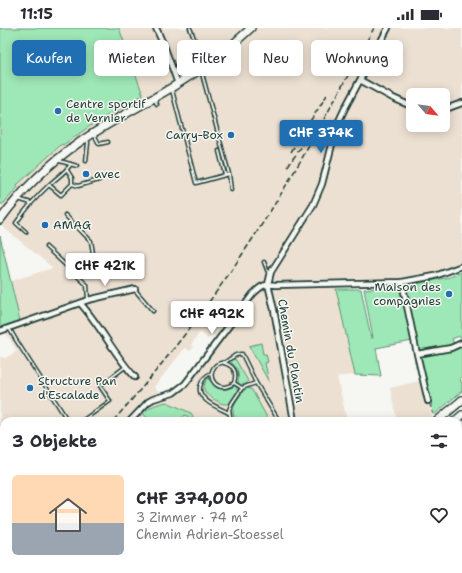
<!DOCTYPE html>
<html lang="de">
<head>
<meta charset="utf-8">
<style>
	:root { --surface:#fff; --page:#f7f7f7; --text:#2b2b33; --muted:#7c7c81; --line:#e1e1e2; --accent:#1f6fb2 }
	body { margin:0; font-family:"Shantell Sans",sans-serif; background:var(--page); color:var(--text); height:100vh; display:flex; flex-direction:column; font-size:15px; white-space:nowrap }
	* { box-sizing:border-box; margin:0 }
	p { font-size:13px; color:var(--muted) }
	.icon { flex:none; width:22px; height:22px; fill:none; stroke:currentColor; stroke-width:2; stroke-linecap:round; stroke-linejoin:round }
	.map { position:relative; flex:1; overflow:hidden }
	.side { position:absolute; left:0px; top:389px; width:462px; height:156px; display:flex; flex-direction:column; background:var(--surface); border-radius:12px 12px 0 0; box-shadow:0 2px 10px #0003 }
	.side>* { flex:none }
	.guide { position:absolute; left:12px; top:12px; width:438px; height:36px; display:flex; gap:8px }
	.needle { width:26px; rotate:118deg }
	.buttons { position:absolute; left:406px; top:60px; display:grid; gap:8px }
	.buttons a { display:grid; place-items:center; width:44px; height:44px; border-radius:6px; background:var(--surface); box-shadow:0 2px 10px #0003; font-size:20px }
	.price { position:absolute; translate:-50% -34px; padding:0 9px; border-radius:4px; background:#fff; color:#222; font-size:13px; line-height:26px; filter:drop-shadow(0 1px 2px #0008) }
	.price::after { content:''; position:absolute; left:50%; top:24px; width:12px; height:9px; margin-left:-6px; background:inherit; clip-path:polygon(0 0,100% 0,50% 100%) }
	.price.active { background:var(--accent); color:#fff }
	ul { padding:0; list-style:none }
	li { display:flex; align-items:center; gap:12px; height:100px; padding:0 12px }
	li+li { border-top:1px solid var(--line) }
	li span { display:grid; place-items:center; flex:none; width:112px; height:80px; border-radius:6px; color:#555 }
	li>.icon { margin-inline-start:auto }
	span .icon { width:48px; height:48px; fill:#fffc; stroke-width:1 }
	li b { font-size:17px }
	h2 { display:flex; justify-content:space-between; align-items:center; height:48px; padding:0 12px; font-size:17px }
	.chip { padding:0 14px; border-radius:6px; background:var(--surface); box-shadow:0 2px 10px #0003; font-size:14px; line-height:36px }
	.chip.active { background:var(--accent); color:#fff }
	.status { display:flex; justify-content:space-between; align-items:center; height:28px; padding:0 20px; background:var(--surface); direction:ltr }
	.status svg { height:11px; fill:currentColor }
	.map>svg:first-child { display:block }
</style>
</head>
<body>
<div class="status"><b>11:15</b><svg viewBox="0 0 49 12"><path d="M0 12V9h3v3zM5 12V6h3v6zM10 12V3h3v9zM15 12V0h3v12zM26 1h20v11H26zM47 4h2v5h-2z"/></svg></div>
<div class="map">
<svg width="462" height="545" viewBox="0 0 462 545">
	<rect width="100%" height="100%" fill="#f6f6f2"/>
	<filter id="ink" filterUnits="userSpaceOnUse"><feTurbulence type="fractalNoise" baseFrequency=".025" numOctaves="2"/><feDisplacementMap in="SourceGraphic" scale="8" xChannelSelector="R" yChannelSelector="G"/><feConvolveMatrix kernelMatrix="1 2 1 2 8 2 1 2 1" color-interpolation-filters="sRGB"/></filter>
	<g filter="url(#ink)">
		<path fill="#ece0d2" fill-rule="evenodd" d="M119 0H462V236L427 247 405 251 388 253 336 254V261L355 347 341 348 337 349 347 393H179L184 387 167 374 154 377 148 380 143 385 149 393H4V444L0 437V329L6 330 17 323 2 299 20 293 11 253 53 240 3 199 2 177 18 160 17 157 62 116 63 117 90 98 143 67ZM413 67H443V97H413ZM200 304 208 311 212 306 217 310 187 350 166 369 155 361 154 359 185 320 190 323 194 319 191 317Z
			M419 353 421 354 426 374 429 376 432 389 428 393H397L390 360Z
			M462 400V545H293L298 541H458V403Z
			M4 498V541H240L235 545H0V502Z"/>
		<path fill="#9ee7b6" stroke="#5e9275" d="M0 0H119L143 67 90 98 63 117 62 116 17 157 18 159 4 175 0 177Z
			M0 208 20 293 0 299Z
			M462 244V313L459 308 452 311 454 316 449 318 421 324 418 322 405 259 406 258 450 249Z
			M398 259 400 260 403 276 405 277 412 313 376 320 381 348 355 347 336 261H361L371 310H373L364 261Z
			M261 315 263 326H266L268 334 265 335 269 354 249 318Z
			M462 317V349L460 350 462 356V363L434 387 424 350 420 330 421 327 457 320H458L460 319V318Z
			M233 331 236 332 237 334 248 353 246 356 242 357H240L238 354C239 344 238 341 231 334V332Z
			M208 350C210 352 211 354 213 356 219 364 227 362 235 358L237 360V365L230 375C224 377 222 376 217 373 207 368 200 363 207 351Z
			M248 360 252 362 269 393H237C230 385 233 377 239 369 242 365 243 362 248 360Z
			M167 374 191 385 193 388 192 391 185 387 179 393H149L143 385C150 378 157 376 167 374Z
			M0 437 4 444V491L0 495Z
			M458 518 462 520V545H452L455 541H458Z
			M298 541H328L319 545H293Z
			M340 541H424L427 545H333Z"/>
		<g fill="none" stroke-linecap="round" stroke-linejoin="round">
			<defs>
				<path id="service" d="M190 0 204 36
					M172 62 196 155 229 146 201 42
					M154 71 157 76
					M94 106 99 116 108 114
					M219 123 225 147
					M60 133 77 138
					M86 133 88 115 87 111
					M229 146 231 162
					M72 156 78 158 99 152
					M49 157 61 167 72 156V150L67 142
					M18 171 31 175
					M65 187 91 213 94 232 79 249
					M26 204 16 195C26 181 36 169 48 158 56 150 65 145 71 136
					M46 219 87 257 88 272
					M264 234 269 247
					M135 262 153 283
					M9 300 16 312 68 393
					M224 335C235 338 237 345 234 355L242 360
					M212 345C206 347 203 350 201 356 194 371 219 380 229 385
					M234 355C218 367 204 349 216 337 219 335 222 335 225 334 228 333 230 330 233 329 235 327 239 326 242 326L256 355
					M82 393 110 373 100 358 125 339
					M231 393 229 382 232 375 242 360 250 357 256 355 279 393
					M429 541 432 545
					M327 545 334 541"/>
				<path id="minor" d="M156 0 165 20 178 56
					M360 52 391 69 413 79
					M443 82 462 75
					M402 254 417 326 451 320 462 315
					M80 275 88 272 135 261
					M0 303 80 275C101 298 114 327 135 349
					M417 326 428 373
					M130 393 148 374 153 371 173 365 185 356 253 266C261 258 265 255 276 257L402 254 435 248 462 238
					M294 393 274 282 268 256 271 244 313 177 322 156 337 97 345 80 388 0
					M0 527 4 524
					M85 545 86 541"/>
				<path id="secondary" d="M458 509 462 510"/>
				<path id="primary" d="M0 192C22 162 50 135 80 114 109 94 141 78 171 60 200 43 227 23 251 0
					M437 393 462 372
					M455 393 462 387
					M458 399 462 396
					M260 545 264 541
					M278 545 283 541"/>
			</defs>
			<use href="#service" stroke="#1f3d34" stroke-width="5"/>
			<use href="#minor" stroke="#1f3d34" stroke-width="8"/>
			<use href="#secondary" stroke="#1f3d34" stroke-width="9"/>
			<use href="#primary" stroke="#1f3d34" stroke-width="10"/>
			<path stroke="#1f3d34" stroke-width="1" stroke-dasharray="3 3" stroke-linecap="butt" d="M430 377 433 387"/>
			<use href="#service" stroke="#f6f6f2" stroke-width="2"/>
			<use href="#minor" stroke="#f6f6f2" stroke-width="4.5"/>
			<use href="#secondary" stroke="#f6f6f2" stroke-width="6"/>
			<use href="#primary" stroke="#f6f6f2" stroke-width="7"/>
			<path stroke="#1f3d34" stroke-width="1" d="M444 393 462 378
				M271 545 275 541"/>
			<path stroke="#1f3d34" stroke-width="1.5" stroke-dasharray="6 3" stroke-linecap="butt" d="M291 124 307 98 327 67
				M287 139 310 107
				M113 393C172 327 224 257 271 182 308 123 340 61 374 0
				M0 506 4 502
				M0 515 4 512"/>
		</g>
	</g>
	<g fill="#1f6fb2" stroke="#f6f6f2" stroke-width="1.5">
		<circle cx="58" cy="83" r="4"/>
		<circle cx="231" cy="107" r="4"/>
		<circle cx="86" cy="146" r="4"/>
		<circle cx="45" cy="197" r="4"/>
		<circle cx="449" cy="266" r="4"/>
		<circle cx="30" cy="360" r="4"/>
	</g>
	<g text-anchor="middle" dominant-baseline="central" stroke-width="3" stroke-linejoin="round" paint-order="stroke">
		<g font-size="12" fill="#1f3d34" stroke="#f6f6f2" text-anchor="start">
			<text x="66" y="76">Centre sportif<tspan x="66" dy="14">de Vernier</tspan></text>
			<text x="223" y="107" text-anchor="end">Carry-Box</text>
			<text x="94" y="146">avec</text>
			<text x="53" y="197">AMAG</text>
			<text x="441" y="259" text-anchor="end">Maison des<tspan x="441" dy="14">compagnies</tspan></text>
			<text x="38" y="353">Structure Pan<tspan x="38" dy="14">d'Escalade</tspan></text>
		</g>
		<g font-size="12" fill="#1f3d34" stroke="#f6f6f2">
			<text transform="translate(291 323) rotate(80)">Chemin du Plantin</text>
		</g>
	</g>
</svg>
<div class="buttons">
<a><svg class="needle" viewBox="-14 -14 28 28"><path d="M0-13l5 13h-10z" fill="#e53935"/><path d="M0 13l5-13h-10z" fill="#7c7c81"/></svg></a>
</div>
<b class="price active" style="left:321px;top:126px">CHF 374K</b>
<b class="price" style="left:105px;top:259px">CHF 421K</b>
<b class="price" style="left:212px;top:307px">CHF 492K</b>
<div class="guide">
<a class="chip active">Kaufen</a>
<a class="chip">Mieten</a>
<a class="chip">Filter</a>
<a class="chip">Neu</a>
<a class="chip">Wohnung</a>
</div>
<section class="side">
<h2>3 Objekte<svg class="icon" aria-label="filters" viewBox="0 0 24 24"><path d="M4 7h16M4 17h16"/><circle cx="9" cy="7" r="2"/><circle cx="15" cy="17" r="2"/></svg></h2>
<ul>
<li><span style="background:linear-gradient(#ffd9b3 60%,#9aa5b1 0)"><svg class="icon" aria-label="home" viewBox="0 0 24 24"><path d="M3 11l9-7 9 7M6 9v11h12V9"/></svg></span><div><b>CHF 374,000</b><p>3 Zimmer · 74 m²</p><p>Chemin Adrien-Stoessel</p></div><svg class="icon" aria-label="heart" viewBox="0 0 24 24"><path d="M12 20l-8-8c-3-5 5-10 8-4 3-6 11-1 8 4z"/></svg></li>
</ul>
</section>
</div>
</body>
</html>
